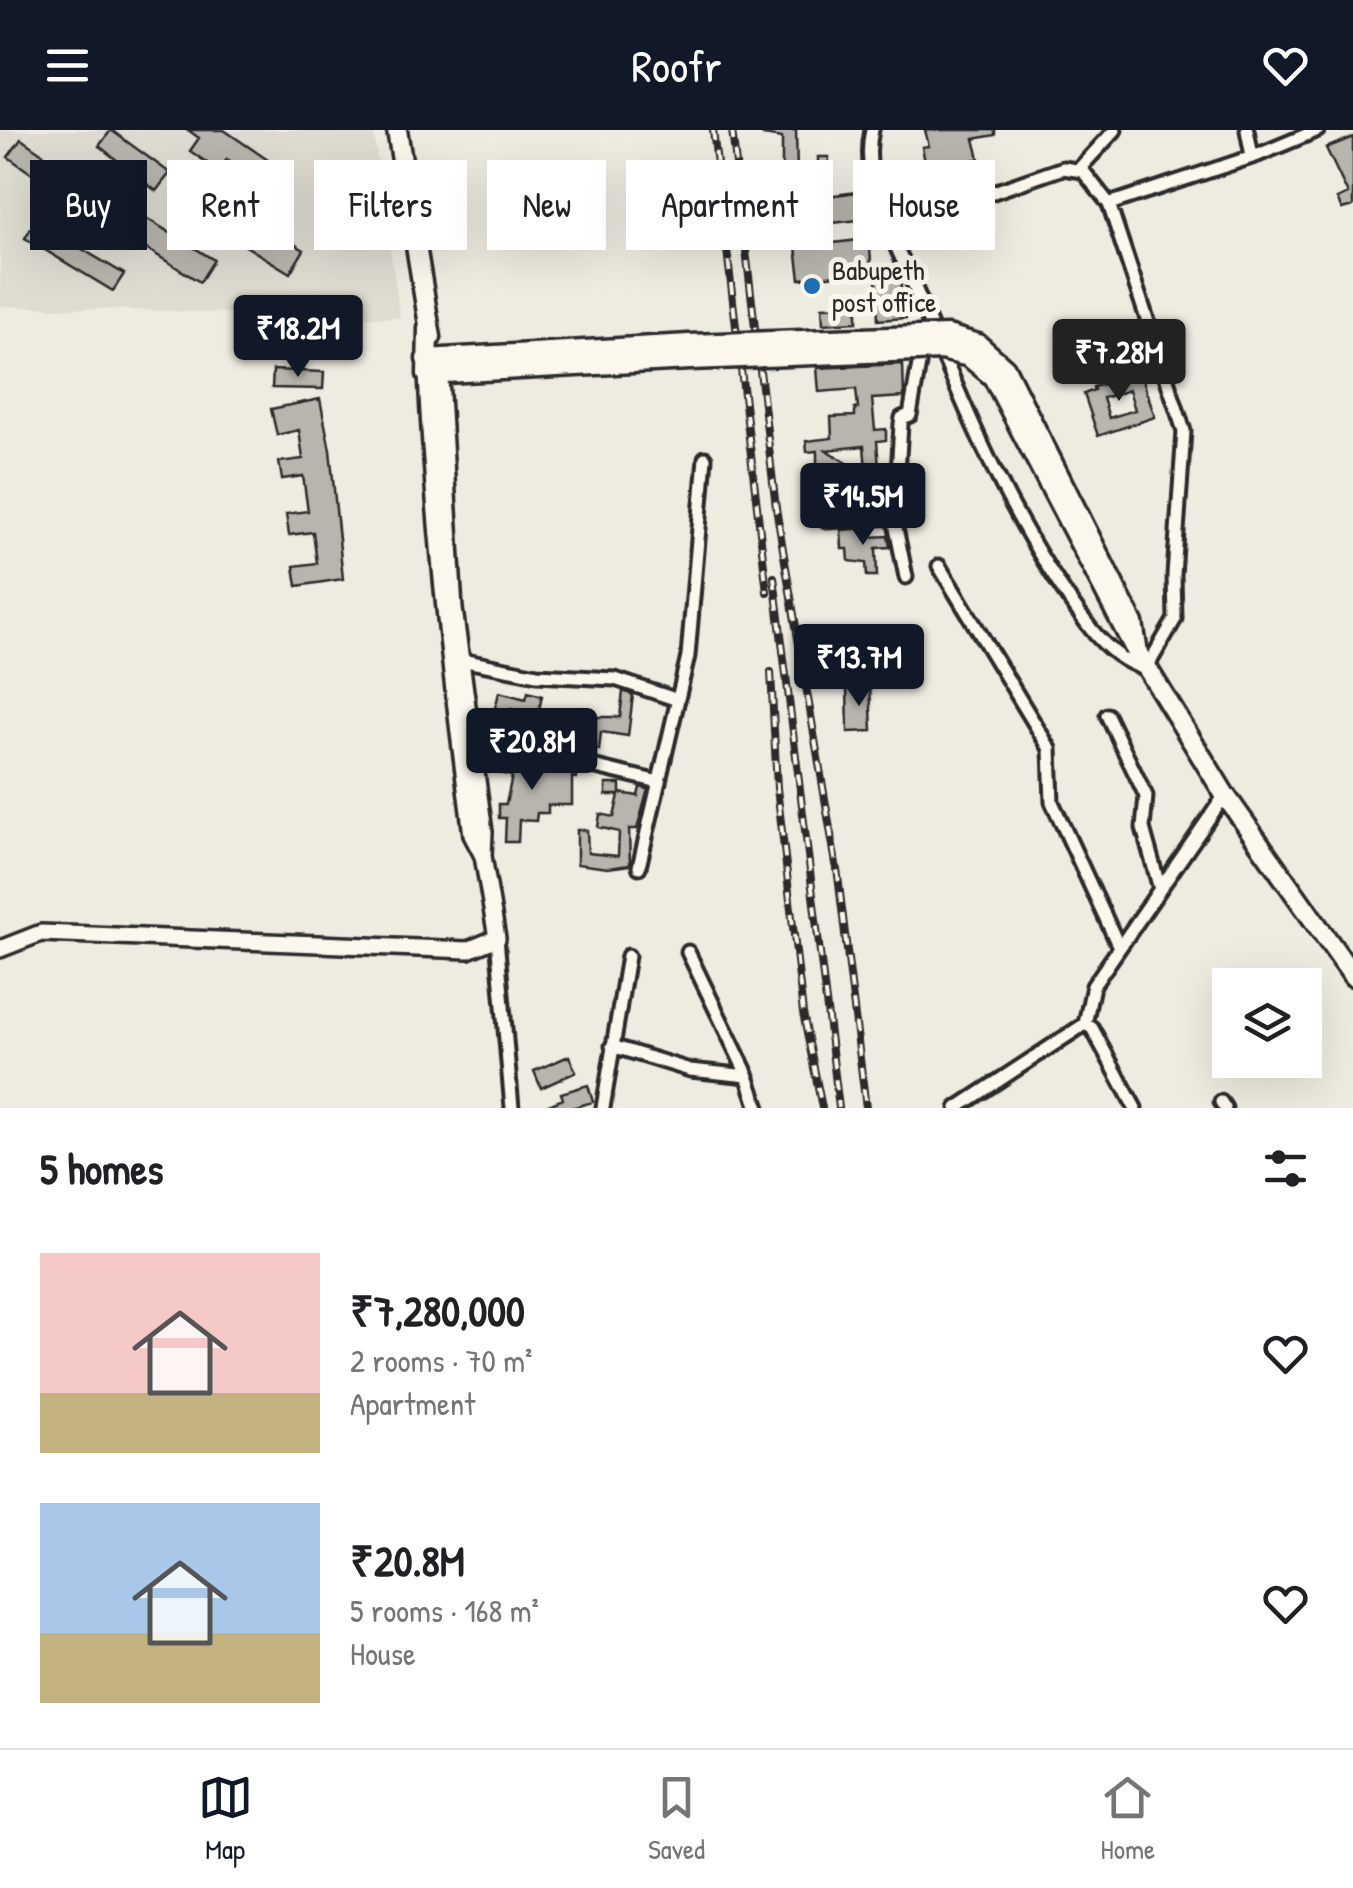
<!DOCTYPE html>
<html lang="en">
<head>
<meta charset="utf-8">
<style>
	:root { --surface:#fff; --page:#f2f2f2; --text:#202124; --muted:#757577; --line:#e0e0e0; --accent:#111827 }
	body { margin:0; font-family:"Patrick Hand",sans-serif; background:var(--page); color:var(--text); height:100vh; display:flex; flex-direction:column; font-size:38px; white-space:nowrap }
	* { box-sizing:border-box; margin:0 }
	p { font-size:32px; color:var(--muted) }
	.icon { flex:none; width:55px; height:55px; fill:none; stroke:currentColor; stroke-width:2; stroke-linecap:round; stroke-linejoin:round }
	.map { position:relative; height:978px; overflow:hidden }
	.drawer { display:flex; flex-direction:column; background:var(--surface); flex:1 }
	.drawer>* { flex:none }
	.top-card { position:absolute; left:30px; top:30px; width:1295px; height:90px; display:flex; gap:20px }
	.fabs { position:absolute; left:1212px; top:838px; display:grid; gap:20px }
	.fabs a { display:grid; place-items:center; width:110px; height:110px; border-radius:0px; background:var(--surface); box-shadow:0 10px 40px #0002; font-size:50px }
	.price { position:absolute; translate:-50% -85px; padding:0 22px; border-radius:10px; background:var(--accent); color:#fff; font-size:32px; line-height:65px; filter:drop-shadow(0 2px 5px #0008) }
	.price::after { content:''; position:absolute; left:50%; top:60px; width:30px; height:22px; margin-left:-15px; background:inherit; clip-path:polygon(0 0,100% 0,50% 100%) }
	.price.on { background:#222; color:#fff }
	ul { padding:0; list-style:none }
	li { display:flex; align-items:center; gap:30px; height:250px; padding:0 40px }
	li span { display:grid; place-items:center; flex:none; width:280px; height:200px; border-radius:0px; color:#555 }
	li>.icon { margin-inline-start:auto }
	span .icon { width:120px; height:120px; fill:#fffc; stroke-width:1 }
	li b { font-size:42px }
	h2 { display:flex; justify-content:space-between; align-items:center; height:120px; padding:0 40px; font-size:42px }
	.chip { padding:0 35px; border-radius:0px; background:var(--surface); box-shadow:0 10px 40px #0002; font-size:35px; line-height:90px }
	.chip.on { background:var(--accent); color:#fff }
	header { display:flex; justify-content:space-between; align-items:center; height:130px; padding:0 40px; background:var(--accent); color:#fff; font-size:45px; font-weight:600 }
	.menu { display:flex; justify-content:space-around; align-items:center; height:140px; border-top:2px solid var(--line); background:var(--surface); font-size:28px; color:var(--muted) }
	.menu a { display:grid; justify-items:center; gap:5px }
	.menu .on { color:var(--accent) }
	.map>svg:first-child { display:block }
</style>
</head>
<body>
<header><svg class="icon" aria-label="menu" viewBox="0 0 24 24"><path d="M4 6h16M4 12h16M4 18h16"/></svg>Roofr<svg class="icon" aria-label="heart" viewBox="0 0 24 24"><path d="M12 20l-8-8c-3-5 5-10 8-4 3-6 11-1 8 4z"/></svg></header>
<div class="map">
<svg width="1353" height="978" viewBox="0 0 1353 978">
	<rect width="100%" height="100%" fill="#eeebe0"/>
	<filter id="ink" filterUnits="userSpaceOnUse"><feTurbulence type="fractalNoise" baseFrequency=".01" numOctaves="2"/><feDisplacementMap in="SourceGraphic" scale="20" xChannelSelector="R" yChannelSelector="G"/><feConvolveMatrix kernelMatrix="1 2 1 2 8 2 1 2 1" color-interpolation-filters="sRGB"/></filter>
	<g filter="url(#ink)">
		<path fill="#dedbd1" d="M0 0H373L400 188 0 176Z"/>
		<path fill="#b8b5ae" stroke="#2b2b2b" stroke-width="2.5" fill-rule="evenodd" d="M111 0 170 43 156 61 99 16Z
			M188 0H224L268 30 255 48 227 29 219 41 190 21 199 8Z
			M764 0H796L797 43H818V27H829L827 66 865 61 868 89 814 95 810 62 767 59V47L782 48V8L763 5Z
			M925 0H995V5L974 9 979 28 944 37 943 34 926 37 922 17 929 16Z
			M1353 7V76L1342 79 1337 69 1348 64 1326 18Z
			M21 9 82 51 69 70 8 27Z
			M216 66 304 120 290 143 201 89Z
			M125 75 214 130 200 152 112 97Z
			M35 91 124 144 113 161 25 108Z
			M869 109 872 141 800 149 796 117Z
			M899 145 906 188 878 190 876 147Z
			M857 176V192L823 194 822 177Z
			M903 234 904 267 872 269 875 300 886 299V310L877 311 879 339 866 340 864 316 826 320 860 341V361L887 358V374L855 380V372L833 376 828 343H817V321L807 322 806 311 832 308 831 287 855 286V278H858L856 259 819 262 817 238Z
			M273 240 324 242 323 259 272 258Z
			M1141 244 1155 287 1098 306 1084 264 1094 260 1093 257ZM1129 260 1135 280 1109 288 1103 268Z
			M320 269 330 320 343 449 297 456 294 436 317 433 313 402 289 405 286 384 308 381 303 346 282 349 279 332 303 329 299 300 277 305 271 279Z
			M868 398 867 407 888 406 890 417 876 418 877 446H867L866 433 849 431 848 419H842L841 400Z
			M870 555 872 601 848 602 847 556Z
			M623 561 633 565 628 606 601 602 599 620 579 616 577 623 568 621 573 602 593 600V587H620Z
			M499 562 526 569 528 562 542 566 538 585 511 579 509 588 494 584Z
			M498 627 509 630 508 636 537 641 538 633 577 642 576 648 572 647V675H548V683H537L536 691 519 690 518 712H505L506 688H499V674H506L512 646 487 640 488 633 496 634Z
			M606 654H620V663L638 666 640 657 648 659 637 699H629L630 735 608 738 577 734V700H587L588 723 618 726 619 702 598 697 600 684 614 687 619 665H606Z
			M569 926 576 942 541 958 534 941Z
			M588 955 593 972 571 978H542L563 969 561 963Z"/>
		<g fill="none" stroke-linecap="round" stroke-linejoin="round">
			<defs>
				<path id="street" d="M872 0C859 54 899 118 919 167 966 282 1014 400 1091 499 1106 518 1123 532 1146 539L1175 489 1174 445 1184 301 1109 74 1083 41 1063 38 890 98
					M1247 0 1252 26
					M1079 39 1115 0
					M1109 74 1258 25 1318 0
					M826 391 895 387
					M939 436 1050 619 1052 672 1119 817
					M906 447 895 393 901 294 902 288 910 285 922 217
					M461 530 537 545 615 549 678 570
					M1107 585 1146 666 1143 698 1160 759
					M471 607 659 652
					M639 737 688 526 705 328
					M497 808 512 978
					M688 822 745 940 758 978
					M1085 894 1093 856 1225 665
					M612 916 690 940 748 946
					M1221 972 1225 978
					M603 978 628 826
					M957 978 1085 894 1092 898 1135 978"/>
				<path id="secondary" d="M427 244C434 399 452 552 472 705L483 726
					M0 819 41 803 468 820 497 808 483 726 484 702 454 479 439 232"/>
				<path id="primary" d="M397 0 431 207
					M428 198 427 244 690 230
					M426 229 689 214
					M1138 523 1225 665 1353 846"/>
			</defs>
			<use href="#street" stroke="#2b2b2b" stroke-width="19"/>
			<use href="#secondary" stroke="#2b2b2b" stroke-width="22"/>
			<use href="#primary" stroke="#2b2b2b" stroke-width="25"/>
			<use href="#street" stroke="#fbf7ec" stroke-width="11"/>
			<use href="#secondary" stroke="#fbf7ec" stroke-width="15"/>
			<use href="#primary" stroke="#fbf7ec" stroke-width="18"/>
			<defs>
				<path id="rail" d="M713 0 767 462
					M732 0 776 378 838 746 866 978
					M774 447 839 978
					M771 542 777 658 803 883 822 978"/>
			</defs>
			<use href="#rail" stroke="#2b2b2b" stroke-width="8"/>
			<use href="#rail" stroke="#fbf7ec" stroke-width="4" stroke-dasharray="11" stroke-linecap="butt"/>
			<defs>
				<path id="primary-bridge" d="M689 214 948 205 978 214 1005 238 1133 493 1138 523
					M690 230 942 220 969 227 993 247 1135 519"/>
			</defs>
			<use href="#primary-bridge" stroke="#2b2b2b" stroke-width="25" stroke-linecap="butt"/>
			<use href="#primary-bridge" stroke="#fbf7ec" stroke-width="18"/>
		</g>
	</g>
	<circle fill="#1f6fb2" stroke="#fbf7ec" stroke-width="4" cx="812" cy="156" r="10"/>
	<g text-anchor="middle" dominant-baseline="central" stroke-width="10" stroke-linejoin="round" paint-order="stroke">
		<g font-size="28" fill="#2b2b2b" stroke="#fbf7ec" text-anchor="start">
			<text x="832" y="140">Babupeth<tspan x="832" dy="32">post office</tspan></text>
		</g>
	</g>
</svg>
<div class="fabs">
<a><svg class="icon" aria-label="layers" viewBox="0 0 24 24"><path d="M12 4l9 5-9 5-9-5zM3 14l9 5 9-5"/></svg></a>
</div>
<b class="price" style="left:298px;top:250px">₹18.2M</b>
<b class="price on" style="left:1119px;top:274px">₹7.28M</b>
<b class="price" style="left:863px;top:418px">₹14.5M</b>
<b class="price" style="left:859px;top:579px">₹13.7M</b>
<b class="price" style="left:532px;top:663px">₹20.8M</b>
<div class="top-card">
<a class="chip on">Buy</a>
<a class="chip">Rent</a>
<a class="chip">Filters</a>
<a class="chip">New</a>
<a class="chip">Apartment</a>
<a class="chip">House</a>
</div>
</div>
<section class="drawer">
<h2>5 homes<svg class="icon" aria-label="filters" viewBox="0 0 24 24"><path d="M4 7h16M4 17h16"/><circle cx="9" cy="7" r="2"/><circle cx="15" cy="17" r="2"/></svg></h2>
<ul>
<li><span style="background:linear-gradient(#f6c9c9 70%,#c2b280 0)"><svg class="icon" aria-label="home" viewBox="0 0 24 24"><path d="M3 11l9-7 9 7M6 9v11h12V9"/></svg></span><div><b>₹7,280,000</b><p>2 rooms · 70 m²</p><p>Apartment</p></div><svg class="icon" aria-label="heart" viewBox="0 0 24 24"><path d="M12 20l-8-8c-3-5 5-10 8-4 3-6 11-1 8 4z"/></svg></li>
<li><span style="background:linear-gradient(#a9c7e8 65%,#c2b280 0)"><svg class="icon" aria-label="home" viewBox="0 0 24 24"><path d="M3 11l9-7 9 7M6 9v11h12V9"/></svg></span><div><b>₹20.8M</b><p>5 rooms · 168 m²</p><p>House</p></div><svg class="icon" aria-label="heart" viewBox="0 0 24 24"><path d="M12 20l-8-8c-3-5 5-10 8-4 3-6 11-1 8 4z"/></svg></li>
</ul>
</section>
<nav class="menu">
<a class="on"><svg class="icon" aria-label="map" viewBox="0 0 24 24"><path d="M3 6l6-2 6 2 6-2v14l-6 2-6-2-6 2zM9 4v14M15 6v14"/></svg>Map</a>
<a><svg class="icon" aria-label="saved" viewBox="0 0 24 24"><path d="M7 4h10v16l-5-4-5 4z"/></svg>Saved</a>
<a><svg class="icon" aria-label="home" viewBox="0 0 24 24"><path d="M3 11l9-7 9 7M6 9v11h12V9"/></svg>Home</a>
</nav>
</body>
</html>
